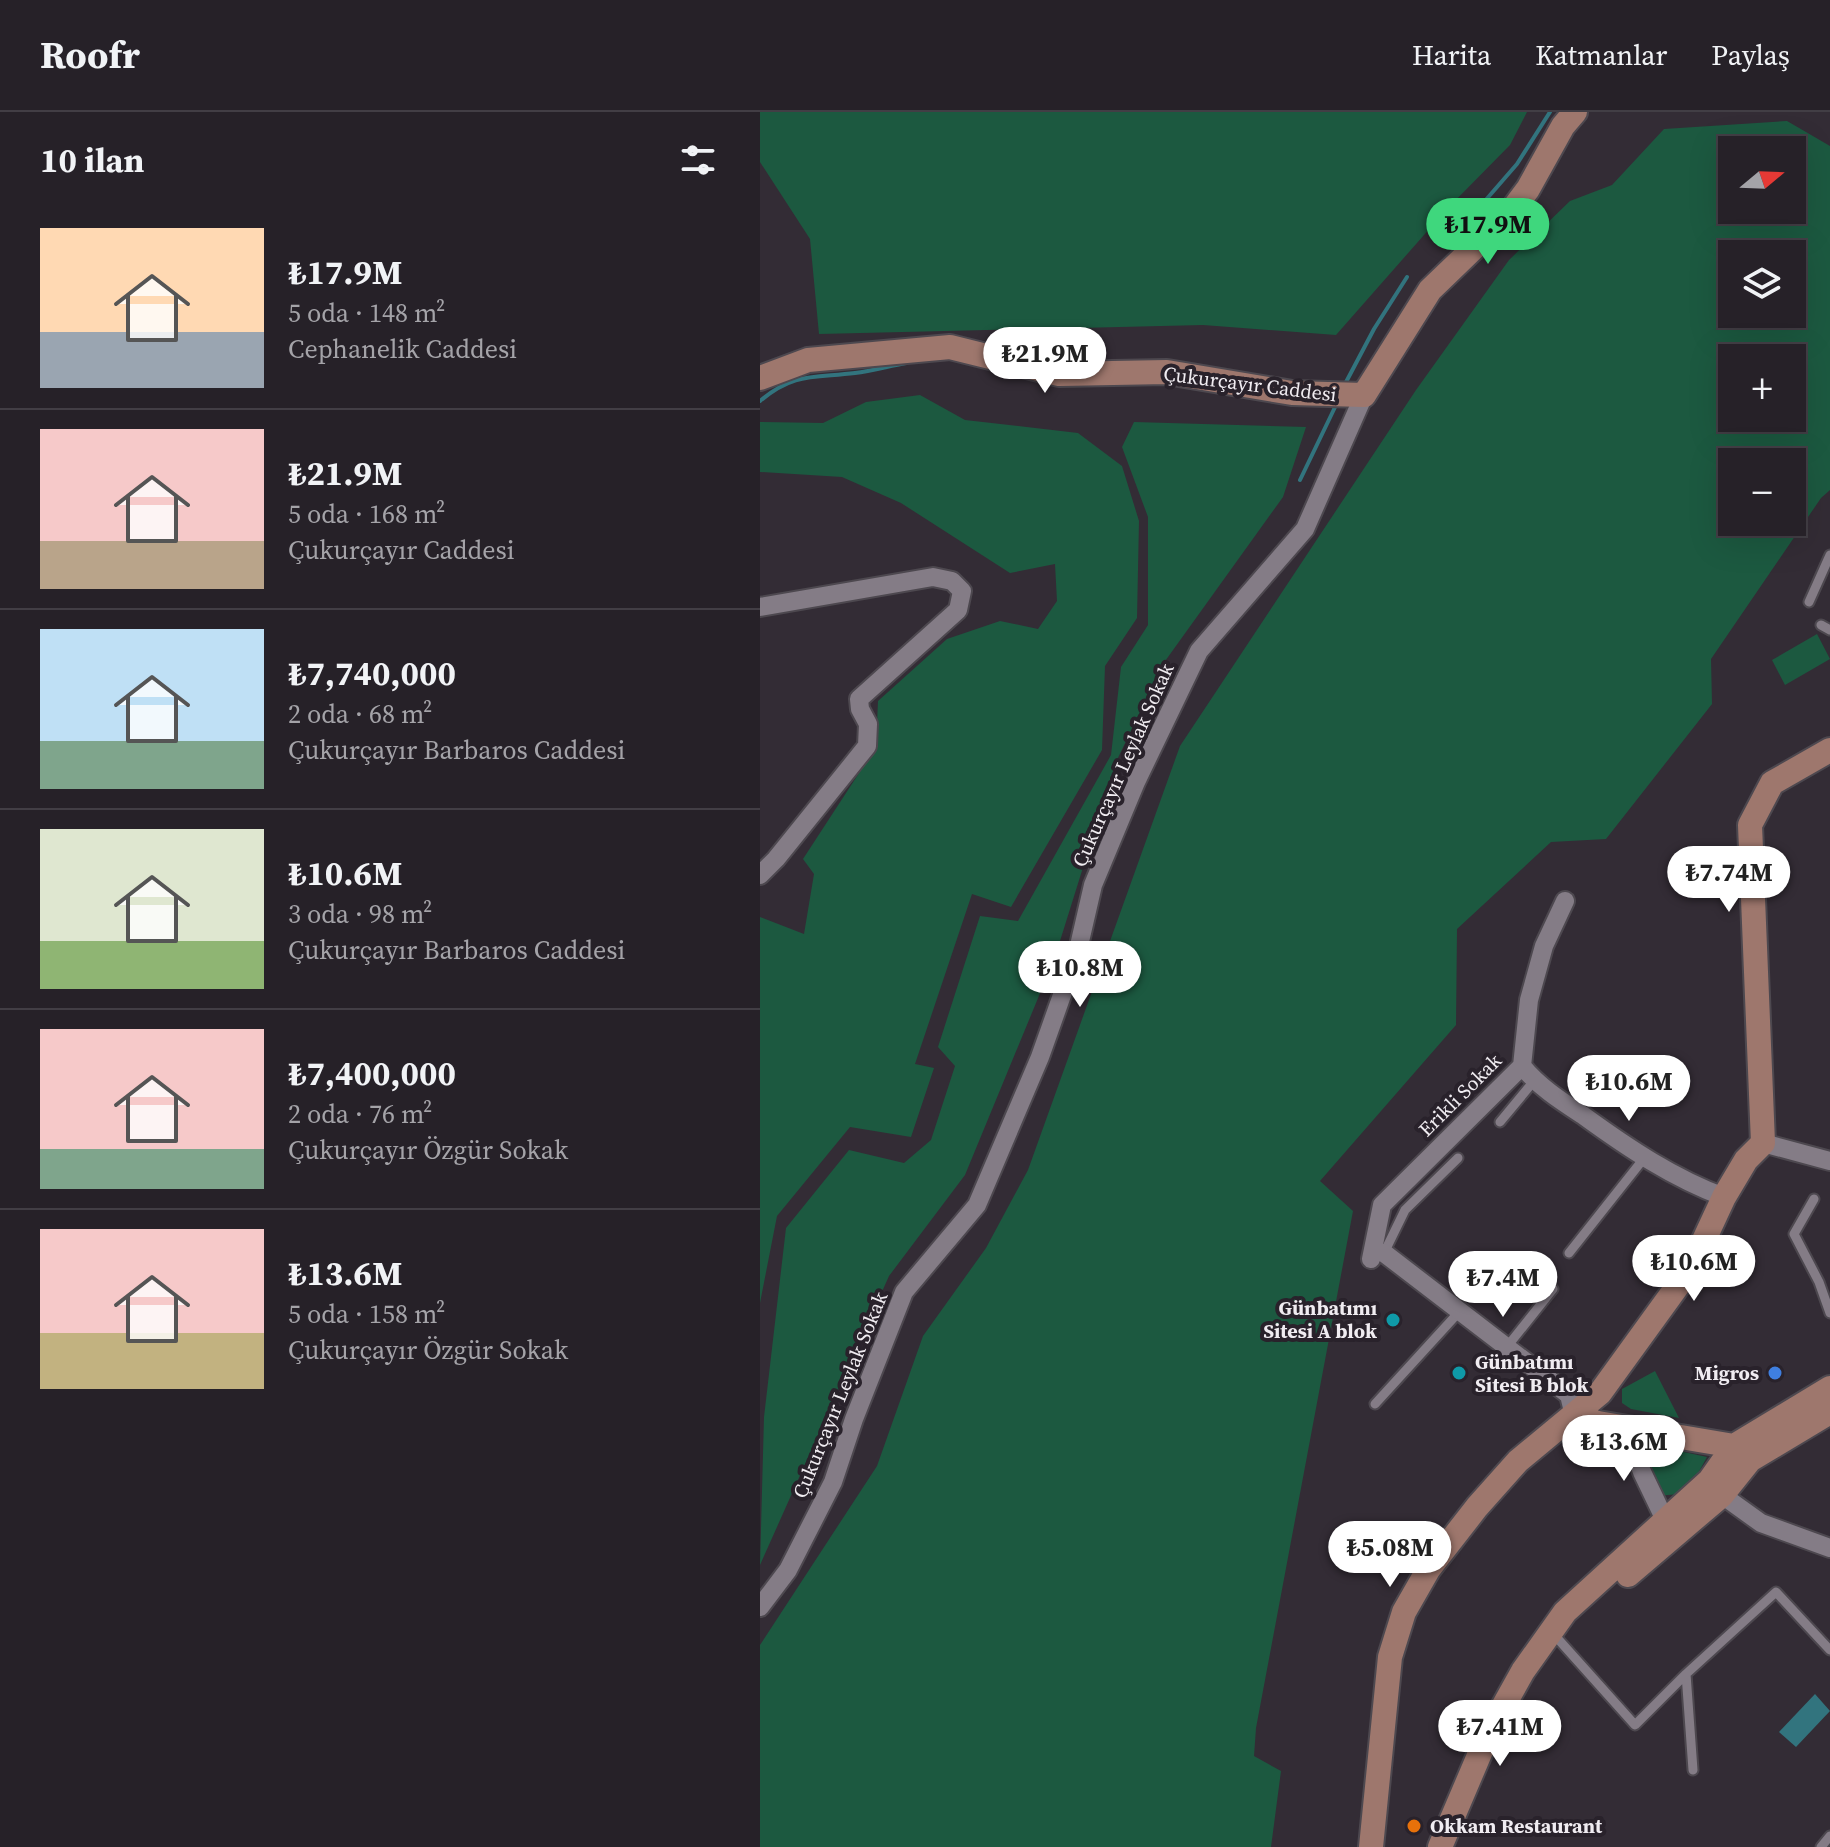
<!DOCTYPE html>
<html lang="tr">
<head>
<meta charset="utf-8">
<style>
	:root { --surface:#262128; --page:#322e34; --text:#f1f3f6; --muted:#a4a3a8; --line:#423e45; --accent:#3fd77d }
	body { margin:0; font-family:"Source Serif 4",serif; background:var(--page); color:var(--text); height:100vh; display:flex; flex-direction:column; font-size:30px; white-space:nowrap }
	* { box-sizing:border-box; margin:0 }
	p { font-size:26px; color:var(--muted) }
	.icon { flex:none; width:44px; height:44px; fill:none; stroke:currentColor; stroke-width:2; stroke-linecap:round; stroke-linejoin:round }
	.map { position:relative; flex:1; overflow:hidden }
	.drawer { display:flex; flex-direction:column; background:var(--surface); width:760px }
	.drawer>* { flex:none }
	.needle { width:52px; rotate:71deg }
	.controls { position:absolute; left:958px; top:24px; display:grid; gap:16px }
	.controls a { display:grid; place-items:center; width:88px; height:88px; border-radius:0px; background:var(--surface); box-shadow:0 8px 32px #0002,0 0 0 2px var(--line); font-size:40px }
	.price { position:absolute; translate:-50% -68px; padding:0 18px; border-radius:28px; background:#fff; color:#222; font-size:26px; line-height:52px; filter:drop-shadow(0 2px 4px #0008) }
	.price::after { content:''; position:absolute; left:50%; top:48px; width:24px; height:18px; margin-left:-12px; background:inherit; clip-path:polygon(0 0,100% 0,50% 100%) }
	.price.active { background:var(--accent); color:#111 }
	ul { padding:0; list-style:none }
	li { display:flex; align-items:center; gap:24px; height:200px; padding:0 40px }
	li+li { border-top:2px solid var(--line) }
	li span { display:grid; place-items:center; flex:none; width:224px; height:160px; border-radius:0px; color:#555 }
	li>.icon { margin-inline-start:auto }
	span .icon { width:96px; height:96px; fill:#fffc; stroke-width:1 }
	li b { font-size:34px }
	h2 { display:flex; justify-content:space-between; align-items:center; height:96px; padding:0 40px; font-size:34px }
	header { display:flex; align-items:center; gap:48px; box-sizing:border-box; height:112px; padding:0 40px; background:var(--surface); border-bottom:2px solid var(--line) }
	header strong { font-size:38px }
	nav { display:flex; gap:44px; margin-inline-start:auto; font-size:28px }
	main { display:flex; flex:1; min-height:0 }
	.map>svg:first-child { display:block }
</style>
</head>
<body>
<header>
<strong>Roofr</strong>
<nav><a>Harita</a><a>Katmanlar</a><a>Paylaş</a></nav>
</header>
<main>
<section class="drawer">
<h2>10 ilan<svg class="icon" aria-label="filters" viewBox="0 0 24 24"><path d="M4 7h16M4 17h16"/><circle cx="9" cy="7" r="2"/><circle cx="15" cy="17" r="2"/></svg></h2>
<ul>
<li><span style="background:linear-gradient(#ffd9b3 65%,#9aa5b1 0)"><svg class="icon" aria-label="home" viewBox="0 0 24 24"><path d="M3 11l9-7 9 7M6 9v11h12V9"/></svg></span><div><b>₺17.9M</b><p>5 oda · 148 m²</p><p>Cephanelik Caddesi</p></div></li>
<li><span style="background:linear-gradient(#f6c9c9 70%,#b9a48a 0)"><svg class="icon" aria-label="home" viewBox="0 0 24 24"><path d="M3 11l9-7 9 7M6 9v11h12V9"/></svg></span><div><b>₺21.9M</b><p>5 oda · 168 m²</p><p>Çukurçayır Caddesi</p></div></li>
<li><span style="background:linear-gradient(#bfe0f5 70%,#7fa58c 0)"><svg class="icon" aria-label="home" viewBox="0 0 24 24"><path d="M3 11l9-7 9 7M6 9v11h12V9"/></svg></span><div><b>₺7,740,000</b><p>2 oda · 68 m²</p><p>Çukurçayır Barbaros Caddesi</p></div></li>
<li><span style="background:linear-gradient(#dfe7d0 70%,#8fb573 0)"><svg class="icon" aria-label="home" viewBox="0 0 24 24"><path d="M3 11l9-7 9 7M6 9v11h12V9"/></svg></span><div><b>₺10.6M</b><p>3 oda · 98 m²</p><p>Çukurçayır Barbaros Caddesi</p></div></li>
<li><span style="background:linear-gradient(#f6c9c9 75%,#7fa58c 0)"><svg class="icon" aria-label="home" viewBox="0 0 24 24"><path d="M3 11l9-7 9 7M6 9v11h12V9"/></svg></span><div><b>₺7,400,000</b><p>2 oda · 76 m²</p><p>Çukurçayır Özgür Sokak</p></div></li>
<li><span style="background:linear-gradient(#f6c9c9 65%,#c2b280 0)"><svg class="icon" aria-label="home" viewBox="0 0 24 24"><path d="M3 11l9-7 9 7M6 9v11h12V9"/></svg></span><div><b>₺13.6M</b><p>5 oda · 158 m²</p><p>Çukurçayır Özgür Sokak</p></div></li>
</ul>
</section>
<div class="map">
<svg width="1070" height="1735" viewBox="0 0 1070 1735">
	<rect width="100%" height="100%" fill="#332c35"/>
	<path fill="#1c5940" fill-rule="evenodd" d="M0 0H767L750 33 686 98 576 223 443 213 59 222 50 127 0 50Z
		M1027 9 1070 34V378L1061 386 951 547 952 592 846 727 791 730 697 817 696 913 560 1069 593 1099 496 1616 494 1644 521 1659 511 1735H0V1533L117 1354 163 1224 226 1136 268 1058 420 634 656 278 749 148 810 89 852 73 904 17ZM972 38H1032V98H972ZM972 142H1032V202H972ZM1032 246V306H972V246ZM1032 350V410H972V350Z
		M160 283 205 308 318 321 362 354 379 409 377 506 345 554 342 638 251 795 212 782 155 952 174 956 151 1025 90 1015 17 1104 0 1191V805L44 822 54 762 43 747 116 635 118 589 187 527 240 509 278 517 297 489 295 452 250 461 141 391 82 365 0 360V310L63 311 106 290Z
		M374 310 546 315 523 385 403 552 356 650 295 845 205 1063 129 1164 0 1453 4 1305 26 1116 89 1038 144 1051 171 1028 195 954 178 935 220 804 258 809 351 643 361 555 388 513V405L362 335Z
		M1057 522 1070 547 1025 573 1012 548Z
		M895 1259 919 1306 871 1297 862 1291V1277Z
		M896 1334 947 1345 936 1365 920 1382 896 1384 886 1356Z"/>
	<path fill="#32747e" d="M1055 1582 1070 1599 1036 1635 1019 1620Z"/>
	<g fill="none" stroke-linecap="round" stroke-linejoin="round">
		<path stroke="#32747e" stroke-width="4" d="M724 90 757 52 790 0
			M585 272 614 217 647 165
			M0 289C34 260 55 266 95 261 112 259 129 254 146 251
			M540 368 577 291"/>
		<defs>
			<path id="lane" d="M1049 490 1070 443
				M1061 513 1070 518
				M740 1010 774 969
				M1054 1087 1034 1122 1059 1170 1070 1201
				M624 1141 645 1098 698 1046
				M809 1141 885 1045
				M746 1236 793 1177
				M615 1292 699 1200
				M798 1527 875 1613 926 1562 1016 1480 1070 1538
				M926 1562 933 1658
				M1061 1735 1070 1724"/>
			<path id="street" d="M0 495 173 465 192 469 202 479 198 498 99 587 100 597 108 612 107 634 16 747 0 763
				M762 954C779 975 801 989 824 1004 868 1036 913 1066 964 1085
				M1003 1031 1070 1049
				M624 1141 809 1283 814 1304
				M611 1147 622 1093 762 954 769 888 784 834 805 789
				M865 1314 882 1360 905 1408
				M962 1383 1001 1411 1070 1436
				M0 1495 28 1458 73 1370 94 1307 144 1180 217 1093 280 945 318 838 333 773 376 670 439 539 545 417 604 283"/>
			<path id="secondary" d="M0 266 48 248 190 235 299 262 407 260 532 281 604 283 670 178 750 101 768 77 803 14 815 0
				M814 1304 838 1311 974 1334 985 1344
				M868 1463 962 1383 990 1348 1070 1300
				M611 1735 630 1545 644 1500 668 1458 717 1395 758 1349 840 1281 932 1154 964 1085 986 1048 1003 1031 990 713 1012 671 1070 638
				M680 1735 729 1620 763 1559 805 1500 950 1368 974 1334 1070 1276"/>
		</defs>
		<use href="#lane" stroke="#4d484f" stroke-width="13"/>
		<use href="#street" stroke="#4d484f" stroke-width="22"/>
		<use href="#secondary" stroke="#4d484f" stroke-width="28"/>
		<use href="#lane" stroke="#847c86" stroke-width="9"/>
		<use href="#street" stroke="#847c86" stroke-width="18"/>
		<use href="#secondary" stroke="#9e776d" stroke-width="24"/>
	</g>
	<g fill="#0f9aa8" stroke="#29222b" stroke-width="3">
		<circle cx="633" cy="1208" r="8"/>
		<circle cx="699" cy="1261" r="8"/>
	</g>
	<circle fill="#3f7fe0" stroke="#29222b" stroke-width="3" cx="1015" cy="1261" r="8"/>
	<circle fill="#e8710a" stroke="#29222b" stroke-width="3" cx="654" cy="1714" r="8"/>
	<g text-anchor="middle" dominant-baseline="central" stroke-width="8" stroke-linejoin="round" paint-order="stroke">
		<g font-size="20" fill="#f0ecf1" stroke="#29222b">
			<text transform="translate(490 272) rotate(7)">Çukurçayır Caddesi</text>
			<text transform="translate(363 653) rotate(-66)">Çukurçayır Leylak Sokak</text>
			<text transform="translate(700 983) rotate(-45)">Erikli Sokak</text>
			<text transform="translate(80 1283) rotate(-68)">Çukurçayır Leylak Sokak</text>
		</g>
		<g font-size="20" font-weight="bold" fill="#f0ecf1" stroke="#29222b" text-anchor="end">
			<text x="617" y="1196">Günbatımı<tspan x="617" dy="23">Sitesi A blok</tspan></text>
			<text x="715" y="1250" text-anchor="start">Günbatımı<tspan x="715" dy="23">Sitesi B blok</tspan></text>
			<text x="999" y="1261">Migros</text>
			<text x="670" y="1714" text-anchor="start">Okkam Restaurant</text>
		</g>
	</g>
</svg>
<div class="controls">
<a><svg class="needle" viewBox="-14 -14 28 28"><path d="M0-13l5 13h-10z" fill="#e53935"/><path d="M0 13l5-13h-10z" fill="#a4a3a8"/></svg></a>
<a><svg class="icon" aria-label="layers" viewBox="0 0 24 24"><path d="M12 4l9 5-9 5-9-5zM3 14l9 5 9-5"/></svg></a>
<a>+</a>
<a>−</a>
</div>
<b class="price active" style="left:728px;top:154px">₺17.9M</b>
<b class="price" style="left:285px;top:283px">₺21.9M</b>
<b class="price" style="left:969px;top:802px">₺7.74M</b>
<b class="price" style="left:320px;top:897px">₺10.8M</b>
<b class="price" style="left:869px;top:1011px">₺10.6M</b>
<b class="price" style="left:934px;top:1191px">₺10.6M</b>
<b class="price" style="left:743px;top:1207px">₺7.4M</b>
<b class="price" style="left:864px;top:1371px">₺13.6M</b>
<b class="price" style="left:630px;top:1477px">₺5.08M</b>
<b class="price" style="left:740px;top:1656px">₺7.41M</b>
</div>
</main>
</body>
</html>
